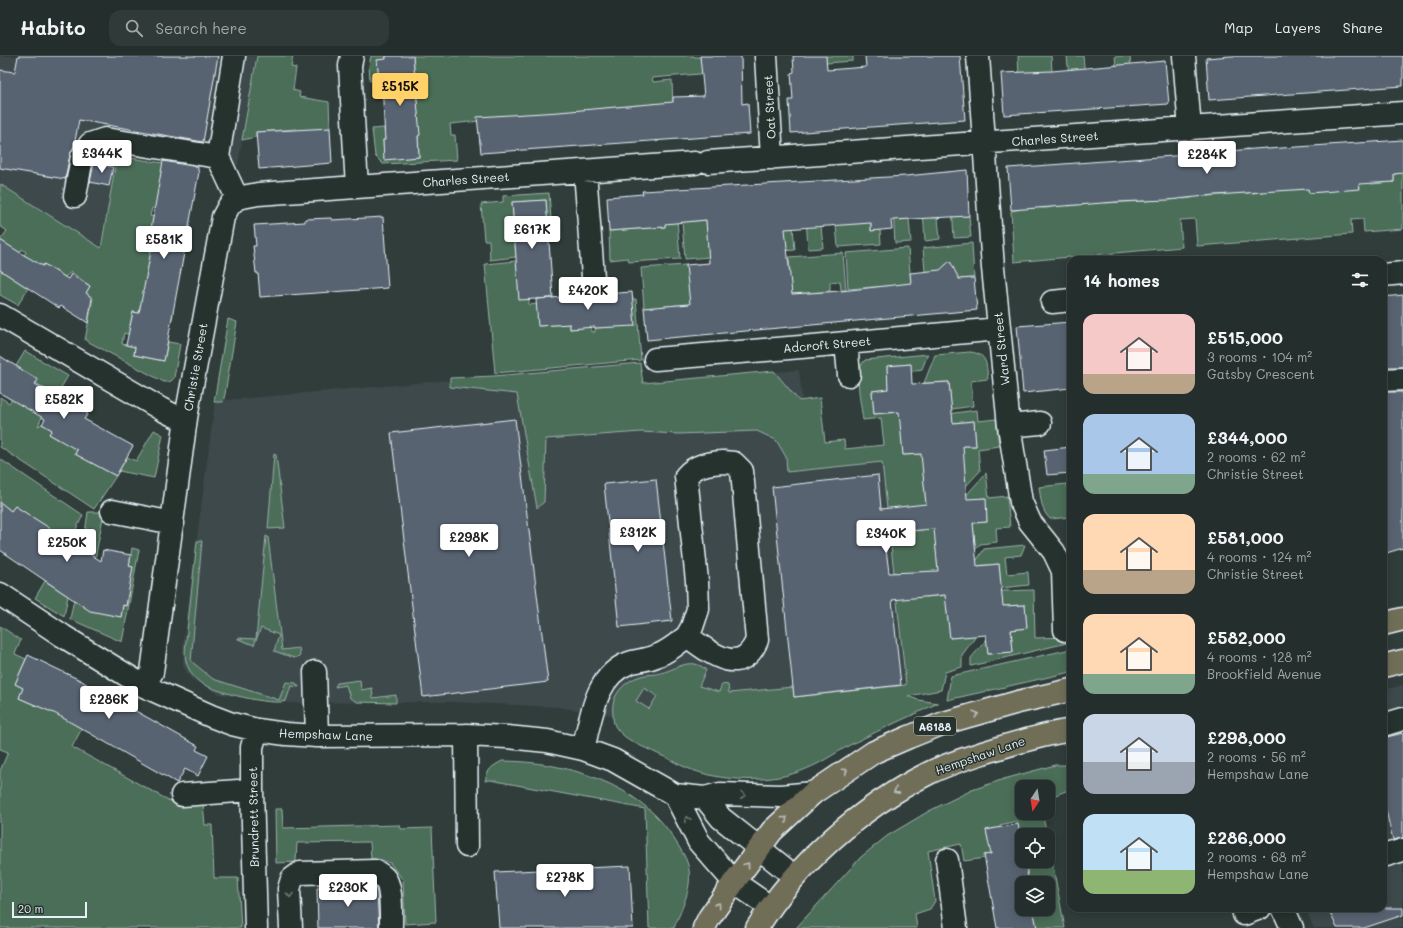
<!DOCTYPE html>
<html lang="en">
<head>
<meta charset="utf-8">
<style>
	:root { --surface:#242e2c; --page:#303a38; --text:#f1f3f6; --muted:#a3a8a9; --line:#414a48; --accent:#ffd166 }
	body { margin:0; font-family:Mali,sans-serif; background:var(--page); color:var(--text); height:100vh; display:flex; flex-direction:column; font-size:15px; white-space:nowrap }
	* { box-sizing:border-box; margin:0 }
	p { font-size:13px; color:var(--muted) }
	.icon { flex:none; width:22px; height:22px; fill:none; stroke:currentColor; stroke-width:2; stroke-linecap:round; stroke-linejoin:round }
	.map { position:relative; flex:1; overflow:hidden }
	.details { position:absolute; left:1067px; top:200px; width:320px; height:656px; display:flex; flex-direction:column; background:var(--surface); border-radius:12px; box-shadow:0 2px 10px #0003,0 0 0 1px var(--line) }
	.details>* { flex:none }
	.needle { width:26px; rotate:192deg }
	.buttons { position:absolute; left:1015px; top:724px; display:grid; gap:8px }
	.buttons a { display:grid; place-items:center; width:40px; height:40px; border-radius:8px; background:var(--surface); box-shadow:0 2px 10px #0003,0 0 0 1px var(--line); font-size:20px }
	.scale { position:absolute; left:12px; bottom:10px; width:75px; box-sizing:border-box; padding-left:4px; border:2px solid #e8f1f8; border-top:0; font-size:11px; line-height:14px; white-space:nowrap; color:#e8f1f8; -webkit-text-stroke:3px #26332d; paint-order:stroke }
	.price { position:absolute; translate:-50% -34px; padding:0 9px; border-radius:4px; background:#fff; color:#222; font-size:13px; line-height:26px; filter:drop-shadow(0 1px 2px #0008) }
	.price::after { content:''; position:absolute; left:50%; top:24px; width:12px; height:9px; margin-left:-6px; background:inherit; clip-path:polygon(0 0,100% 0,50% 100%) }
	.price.active { background:var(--accent); color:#111 }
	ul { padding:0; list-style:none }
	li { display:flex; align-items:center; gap:12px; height:100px; padding:0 16px }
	li span { display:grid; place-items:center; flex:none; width:112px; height:80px; border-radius:12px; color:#555 }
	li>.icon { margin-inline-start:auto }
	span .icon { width:48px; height:48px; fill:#fffc; stroke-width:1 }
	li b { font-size:17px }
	h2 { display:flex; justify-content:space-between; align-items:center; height:48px; padding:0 16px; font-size:17px }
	header { display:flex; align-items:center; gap:24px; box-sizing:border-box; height:56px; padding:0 20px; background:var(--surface); border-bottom:1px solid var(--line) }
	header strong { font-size:19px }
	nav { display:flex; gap:22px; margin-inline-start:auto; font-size:14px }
	.search { width:280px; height:36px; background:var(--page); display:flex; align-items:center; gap:10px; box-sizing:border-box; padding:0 14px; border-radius:12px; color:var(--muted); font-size:15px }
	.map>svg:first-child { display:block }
</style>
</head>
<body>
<header>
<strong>Habito</strong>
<div class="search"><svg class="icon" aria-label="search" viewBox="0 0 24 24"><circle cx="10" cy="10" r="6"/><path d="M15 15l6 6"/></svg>Search here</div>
<nav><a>Map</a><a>Layers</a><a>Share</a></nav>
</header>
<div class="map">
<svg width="1403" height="872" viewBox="0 0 1403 872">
	<rect width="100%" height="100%" fill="#303d3b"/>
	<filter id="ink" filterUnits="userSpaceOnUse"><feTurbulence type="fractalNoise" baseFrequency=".025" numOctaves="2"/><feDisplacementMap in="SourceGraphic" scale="8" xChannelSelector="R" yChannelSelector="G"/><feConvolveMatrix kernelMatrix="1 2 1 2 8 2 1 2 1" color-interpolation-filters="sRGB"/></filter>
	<g filter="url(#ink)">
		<path fill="#3c494c" d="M0 0H256L238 109 215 111 117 99 100 191 0 128Z
			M640 307 643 327 799 314 809 400 888 392 914 632 670 692 611 659 556 651 450 646 274 647 219 638 191 623 183 610V588L215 345Z
			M1403 629V872H1314L1305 852H1383V634Z"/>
		<path fill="#4c6e59" stroke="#9ab0a8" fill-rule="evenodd" d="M257 0H293L291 11 296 12 293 34 300 36 299 41 329 46 330 72 297 77 296 73 256 76V81L242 84Z
			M371 0H386V3L377 4 379 24 370 25 369 10Z
			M413 0H694V1H700L701 7H711V17L652 22 653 26 672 24 673 52 657 54 659 85 656 86 654 54 639 49 450 68 451 79H455L457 104 383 108 375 100 372 73 384 72 385 84H383L384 103 419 101 417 39Z
			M826 0H853V5L826 7Z
			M1018 0H1051L1052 16 1019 20Z
			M1067 0H1083L1085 20 1069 21Z
			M1115 0H1130L1131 17 1116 11Z
			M1246 93H1249L1252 137 1263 136V127L1308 124 1309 137 1326 135 1358 121 1370 119 1371 128 1394 126V118L1403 117V173L1364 176 1363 163 1351 164 1352 178 1197 190 1195 163 1180 164 1182 191 1014 206 1011 155 1022 153 1021 145C1042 154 1049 156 1067 142L1068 150 1078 149 1077 141 1082 140V149L1090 148V140L1105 147 1147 145 1156 144 1169 134 1170 144 1179 143 1178 134 1182 133 1183 143 1192 142V133L1207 140 1225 139V131L1238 137H1249Z
			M117 100 196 112 161 153 152 152 150 160 189 167 149 190H154L181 213 180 218 150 212 142 253 173 258 172 263 133 256 129 273 131 279 124 277 122 288 135 291 134 299 164 305 168 286 180 288 174 322C171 326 169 326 164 326L85 284 93 242 86 237 90 230 71 216 65 221 44 208 42 210 24 199 26 196 22 193 20 197 0 184 7 175 0 170V128L101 192Z
			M549 137 551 163H547L546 144 512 146 516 201 490 204 489 184H484L481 148 503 146V140Z
			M952 151 960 160H969L971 181 954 182Z
			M931 153V162H938L940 183 925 185 923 154Z
			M893 155H899L900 164 909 163 911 186 895 187Z
			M870 156 871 174H880L881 188 838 191 835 159Z
			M806 161 821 170 823 192 808 193Z
			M677 163 680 203 629 206 628 202 610 204 609 175 665 171 664 164Z
			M706 164 707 176 793 172 795 194 685 203 682 166Z
			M972 187 974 222 954 223 948 209H945L942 214 926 227 923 192Z
			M908 192 911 228 848 233 846 197Z
			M843 197 846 234H841L840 225 830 226V235L644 252 641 212 686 209 687 216 695 215V208H703L782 216 790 215 789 201Z
			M516 205 529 243V249L537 248 539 270 570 268V273L591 271V276H595V272L614 271 632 243H636L641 304 495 317 485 208Z
			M0 214 28 232 18 249 0 239Z
			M228 263 237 266 225 338 223 346H214Z
			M25 295 68 320 56 340 36 327 38 323 16 310Z
			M970 296C988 298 986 308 988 323L971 325 973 350 938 355V350L951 349 949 326 924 327 935 299Z
			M928 298 922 313 911 315 910 308 887 310 888 333 872 335 874 358 903 356 901 374 903 399 928 398 923 416 926 448 915 474 940 473 936 492 938 515 925 541 952 539 947 556 950 582 977 579 962 599V611L945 616 941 634 908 640 918 644 938 647C911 660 883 672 856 686 839 694 824 706 806 713 772 728 721 726 687 712 677 708 668 702 658 698 644 691 623 684 615 670 613 666 613 662 613 658 610 640 624 625 641 620 647 618 655 619 661 617 677 613 691 600 706 614L699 630 719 636 722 628 728 629 729 637 793 631 794 641 906 629 882 406 787 416 786 401 776 384 757 375 678 378 641 376 546 383 544 446 537 452 517 338 450 331V322L494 320 640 307 643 327 774 315 799 345 820 342 825 386 844 384 845 393 884 389 881 362 863 364C861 348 853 316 865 304ZM644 632 657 640 649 653 636 645Z
			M14 340 42 361 38 370 42 368 52 374 49 378 59 384 84 382 75 398 116 420 94 453 0 391V341L9 347Z
			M977 354 978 365 996 363 999 390 978 393 980 415 952 445 963 390H976L974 365 949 367 948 358Z
			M154 374 163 379 154 422 119 415 127 401 136 405Z
			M274 398 276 399 285 472 268 473Z
			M0 403 83 459 70 486 15 450 11 455 6 451 0 458Z
			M986 417 989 442 1007 440 1010 471 996 472 997 486 980 488 963 509 962 490 975 489 973 467 987 466 985 442 962 444Z
			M1067 428 1070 451H1071V461L1050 463C1041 455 1041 442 1039 431Z
			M88 456H104L93 514 80 511Z
			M266 480 268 481 282 594 299 592 300 600 294 602 274 595 279 579 261 572 254 589 238 583V582L256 583Z
			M197 485H202L191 605 213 623 279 644 286 626 296 627 299 631 291 630 286 645C271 650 215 636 201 627 196 624 191 618 189 613 184 605 185 594 186 585Z
			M1025 489 1021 499 1005 501 1007 518 1028 516 1029 529 1001 532 999 508 973 510 984 493Z
			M132 492 139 494 122 586 70 563 75 538 121 561 123 549 127 550 129 536 125 535 133 511 129 510Z
			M45 525 68 540 64 560 35 542Z
			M1034 534 1035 582 1071 581V586L971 610V602L987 583 988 598 1013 596 1011 574 1027 572 1025 549 999 550 998 542 1002 535Z
			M0 570 21 584 15 598 26 603 15 628 23 632 19 642 39 651 43 642 53 646 67 617 70 619 56 648 82 672 72 691 168 744 177 747H203L205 769H212L214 822H238L241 872H0V715L8 696 0 693Z
			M1071 593V616L947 644 951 620Z
			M360 624 361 634 372 632 373 642 396 639V647L357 646 350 642 346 629 335 631 337 627Z
			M502 705C565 705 643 728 676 786 681 794 688 804 689 814 692 834 681 854 674 872H649L645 753 490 724 485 725C488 713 491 711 502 705Z
			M1055 709H1071V733L1048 742V731H1022V757H1042L1047 779H1022V789L1017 765 1000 769 1001 771 986 774 991 798 984 799 985 802 964 805 961 788 928 795 935 845 930 853 915 858 917 872H796L861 801 887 780 929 755 972 734 1004 723Z
			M275 753H282L283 772 400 769 401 773 432 772 436 866 405 868 403 824 390 807 382 804 371 803 370 786 297 787 296 806 276 807Z
			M1048 785 1065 872H1037L1033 853H1048V827H1029L1025 805H1048Z"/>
		<path fill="#596472" stroke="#e8f1f8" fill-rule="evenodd" d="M18 0H218L203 86 79 64 74 90 70 99 65 123 0 112V14L15 16Z
			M386 0H413L420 79 418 80 419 101 384 104 383 84H385L383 45 381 24H379L377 4 386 3Z
			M700 0H741L742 48 748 47 750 78 481 97 477 61 559 56 673 46V41L704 40Z
			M793 0H826L827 14 866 11 865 0H960L965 64 791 77 789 44H793L791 17 794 16Z
			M1231 0H1403V30L1209 44 1206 2Z
			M1165 5 1169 48 1004 59 1001 17 1052 15Z
			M330 72 332 107 259 113 256 76Z
			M1403 84V117L1394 118V126L1359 128 1360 133 1309 137 1308 133 1215 139 1168 144 1116 146 1011 154 1008 112 1228 96V95L1267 92V93Z
			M163 105 198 111V115L199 116 164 305 134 299 135 291 126 289 133 256 139 257 152 190H148Z
			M94 107 113 111 109 130 90 126Z
			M967 114 969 160 893 164 891 165 892 173 871 175V167L785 173 792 238 841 235 911 227 910 217 940 214 950 205 959 223 974 222 977 254 647 284 644 252 690 248 686 209 709 207 706 164 665 168V171L609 175 607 141 643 138 642 135 906 120Z
			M546 144 553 242 519 244 512 146Z
			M383 161 388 232 260 241 258 217H256L253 190H256L254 169 305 166V163L331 162 332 164Z
			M0 184 24 199 43 210 44 208 68 223 71 218 90 230 86 237 92 242 88 267 61 250 59 252 0 214Z
			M632 236 635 270 595 272V271L570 273V268L538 270 536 243Z
			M1403 239V311H1383V241Z
			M1071 266V332L1023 337 1017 270Z
			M0 300 38 324 35 328 88 358 84 363 133 390 116 420 75 398 77 394 49 378 52 374 42 368 45 363 0 337Z
			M911 308 912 328 949 326 953 367 974 365 976 390H963L967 443 986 442 987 466 973 467 977 510 999 508 1003 550 1025 549 1027 572 1011 574 1013 596 988 598 986 579 950 582 945 539 892 544 901 629 794 641 772 431 878 419 881 453 926 448 921 398 903 399 899 356 874 358 872 335 888 333 887 310ZM934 473 938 515 889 517 884 477Z
			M1383 336H1403V492L1383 498Z
			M515 363 548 626 423 641 391 377Z
			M1071 391V417L1047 419 1044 394Z
			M656 423 672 565 619 571 604 428Z
			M0 446 11 455 15 450 101 505 103 494 131 499 129 510 133 511 126 550 123 549 121 561 90 555 0 494Z
			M28 599 82 625 101 638 102 636 198 690 196 694 208 700 198 720 185 713 177 727 56 658 19 642 23 632 15 628Z
			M1403 677V782L1393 784 1383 742V682Z
			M1018 768 1022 789V805H1025L1029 827H1022V853H1033L1037 872H997L984 799 991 798 986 774Z
			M630 810 633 872H499L495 816Z
			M375 830 377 837 379 872H318L317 832Z
			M1328 852H1403V859L1364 872H1337Z"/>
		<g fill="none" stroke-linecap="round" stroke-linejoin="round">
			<defs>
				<path id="minor" d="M234 0 218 101 237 142
					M352 0 350 10 357 131
					M766 0 772 102
					M978 0 993 212 1009 370 1021 446 1030 466 1054 496 1063 515 1065 574
					M1184 0 1190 73
					M708 106 1403 57
					M585 115 593 221
					M75 140 82 101 90 88 105 83 218 101
					M237 142 258 138 695 107
					M1383 219 1403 217
					M1052 246 1071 244
					M0 259 161 353 175 360 186 362
					M846 287 849 319
					M655 303 813 290 999 273
					M1383 324 1403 323
					M1009 370 1040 367
					M723 406 734 407 742 415 757 584C741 623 709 596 687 580L692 571 698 553 697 525 686 420C695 409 709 407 723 406Z
					M112 455 173 467
					M0 538 63 580 144 630 211 660 232 668 257 674 286 678 317 680 466 679 507 681 547 685 583 693 613 704 675 739 705 742 720 738 781 740 813 737
					M315 616 317 680
					M144 630 152 616 186 362 223 161 229 150 237 142
					M1383 669 1403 663
					M466 679 467 790
					M583 693C591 663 595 619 629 607 638 604 647 604 656 600 668 596 677 588 687 580
					M182 739 252 734
					M675 739 699 786 734 826 770 851
					M705 742 721 762 794 820
					M1383 800 1403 794
					M947 804 956 872
					M1283 852 1292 872
					M1244 858 1260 852
					M256 872 252 734V691L257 674
					M291 872 289 833 292 823 300 817 375 815C380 818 385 821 387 826 392 838 391 859 391 872"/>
				<path id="major" d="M1383 568 1403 563
					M1383 610 1403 605
					M704 872 709 862 734 826 772 775 813 737 874 696 909 681 944 667 1018 646 1071 634
					M757 872C797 807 861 751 929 717 947 708 967 702 986 696 1014 687 1042 679 1071 674"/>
			</defs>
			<use href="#minor" stroke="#e8f1f8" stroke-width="25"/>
			<use href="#major" stroke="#e8f1f8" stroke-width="25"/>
			<use href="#minor" stroke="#26332d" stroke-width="22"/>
			<use href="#major" stroke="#716e59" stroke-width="22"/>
		</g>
		<defs><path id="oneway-chevron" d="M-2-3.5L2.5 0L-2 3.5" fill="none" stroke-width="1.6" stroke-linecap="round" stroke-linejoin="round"/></defs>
		<g stroke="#b8bdb8">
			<use href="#oneway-chevron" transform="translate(976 658) rotate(-16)"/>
			<use href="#oneway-chevron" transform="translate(845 715) rotate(-34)"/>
			<use href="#oneway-chevron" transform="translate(896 735) rotate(151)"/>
			<use href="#oneway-chevron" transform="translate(785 763) rotate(-42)"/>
			<use href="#oneway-chevron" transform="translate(747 809) rotate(-52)"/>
			<use href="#oneway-chevron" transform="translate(718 849) rotate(-55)"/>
		</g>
		<g stroke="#6a7674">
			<use href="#oneway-chevron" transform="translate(743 739) rotate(1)"/>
			<use href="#oneway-chevron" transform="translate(687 763) rotate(-117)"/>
			<use href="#oneway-chevron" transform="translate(290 839) rotate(88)"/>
		</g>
	</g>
	<g text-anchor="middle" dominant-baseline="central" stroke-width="3" stroke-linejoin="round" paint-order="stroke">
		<rect fill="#26332d" stroke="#aeb8bb" stroke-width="1" x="914" y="661" width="42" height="18" rx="3"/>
		<g font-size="11" font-weight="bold" fill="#e8f1f8">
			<text x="935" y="670">A6188</text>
		</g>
		<g font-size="12" fill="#e8f1f8" stroke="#26332d">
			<text transform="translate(769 51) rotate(-93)">Oat Street</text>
			<text transform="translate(1055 82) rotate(-4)">Charles Street</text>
			<text transform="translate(466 123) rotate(-4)">Charles Street</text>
			<text transform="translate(827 288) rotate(-5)">Adcroft Street</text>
			<text transform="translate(1001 293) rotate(-96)">Ward Street</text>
			<text transform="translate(195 311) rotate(-80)">Christie Street</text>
			<text transform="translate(326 678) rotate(2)">Hempshaw Lane</text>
			<text transform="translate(980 699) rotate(-19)">Hempshaw Lane</text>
			<text transform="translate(253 761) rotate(-91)">Brundrett Street</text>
		</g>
	</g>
</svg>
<div class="buttons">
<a><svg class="needle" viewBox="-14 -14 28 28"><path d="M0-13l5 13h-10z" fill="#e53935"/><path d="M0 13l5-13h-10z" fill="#a3a8a9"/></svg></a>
<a><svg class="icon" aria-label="locate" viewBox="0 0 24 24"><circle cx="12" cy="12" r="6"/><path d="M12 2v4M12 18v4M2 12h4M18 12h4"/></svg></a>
<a><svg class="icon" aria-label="layers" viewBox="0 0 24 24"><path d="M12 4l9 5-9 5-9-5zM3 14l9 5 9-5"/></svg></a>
</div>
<div class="scale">20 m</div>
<b class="price active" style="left:400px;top:51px">£515K</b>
<b class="price" style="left:102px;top:118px">£344K</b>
<b class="price" style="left:1207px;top:119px">£284K</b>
<b class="price" style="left:532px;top:194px">£617K</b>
<b class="price" style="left:164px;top:204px">£581K</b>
<b class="price" style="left:588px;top:255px">£420K</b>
<b class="price" style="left:64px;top:364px">£582K</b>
<b class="price" style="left:638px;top:497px">£312K</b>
<b class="price" style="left:886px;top:498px">£340K</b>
<b class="price" style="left:469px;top:502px">£298K</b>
<b class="price" style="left:67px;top:507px">£250K</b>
<b class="price" style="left:109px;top:664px">£286K</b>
<b class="price" style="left:565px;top:842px">£278K</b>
<b class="price" style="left:348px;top:852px">£230K</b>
<section class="details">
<h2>14 homes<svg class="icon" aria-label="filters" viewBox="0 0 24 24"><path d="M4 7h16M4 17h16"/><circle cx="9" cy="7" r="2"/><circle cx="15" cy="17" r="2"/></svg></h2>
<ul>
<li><span style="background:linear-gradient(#f6c9c9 75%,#b9a48a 0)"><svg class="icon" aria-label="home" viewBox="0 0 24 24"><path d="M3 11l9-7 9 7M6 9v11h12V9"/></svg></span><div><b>£515,000</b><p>3 rooms · 104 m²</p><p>Gatsby Crescent</p></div></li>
<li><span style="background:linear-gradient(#a9c7e8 75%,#7fa58c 0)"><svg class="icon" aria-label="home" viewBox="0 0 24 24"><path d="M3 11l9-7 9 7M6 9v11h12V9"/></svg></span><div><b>£344,000</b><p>2 rooms · 62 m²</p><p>Christie Street</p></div></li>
<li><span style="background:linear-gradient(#ffd9b3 70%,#b9a48a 0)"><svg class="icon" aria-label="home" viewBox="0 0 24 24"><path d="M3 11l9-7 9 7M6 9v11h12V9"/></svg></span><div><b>£581,000</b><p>4 rooms · 124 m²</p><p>Christie Street</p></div></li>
<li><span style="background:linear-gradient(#ffd9b3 75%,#7fa58c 0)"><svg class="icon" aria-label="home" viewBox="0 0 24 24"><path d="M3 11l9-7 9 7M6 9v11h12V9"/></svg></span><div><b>£582,000</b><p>4 rooms · 128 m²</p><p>Brookfield Avenue</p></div></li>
<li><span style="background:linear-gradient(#c9d6e8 60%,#9aa5b1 0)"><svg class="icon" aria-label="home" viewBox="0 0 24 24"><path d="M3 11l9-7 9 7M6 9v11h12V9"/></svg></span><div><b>£298,000</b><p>2 rooms · 56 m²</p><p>Hempshaw Lane</p></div></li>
<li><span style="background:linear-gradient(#bfe0f5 70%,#8fb573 0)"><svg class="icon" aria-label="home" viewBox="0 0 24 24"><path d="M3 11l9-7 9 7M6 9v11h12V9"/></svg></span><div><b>£286,000</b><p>2 rooms · 68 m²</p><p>Hempshaw Lane</p></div></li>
</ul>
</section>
</div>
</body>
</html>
